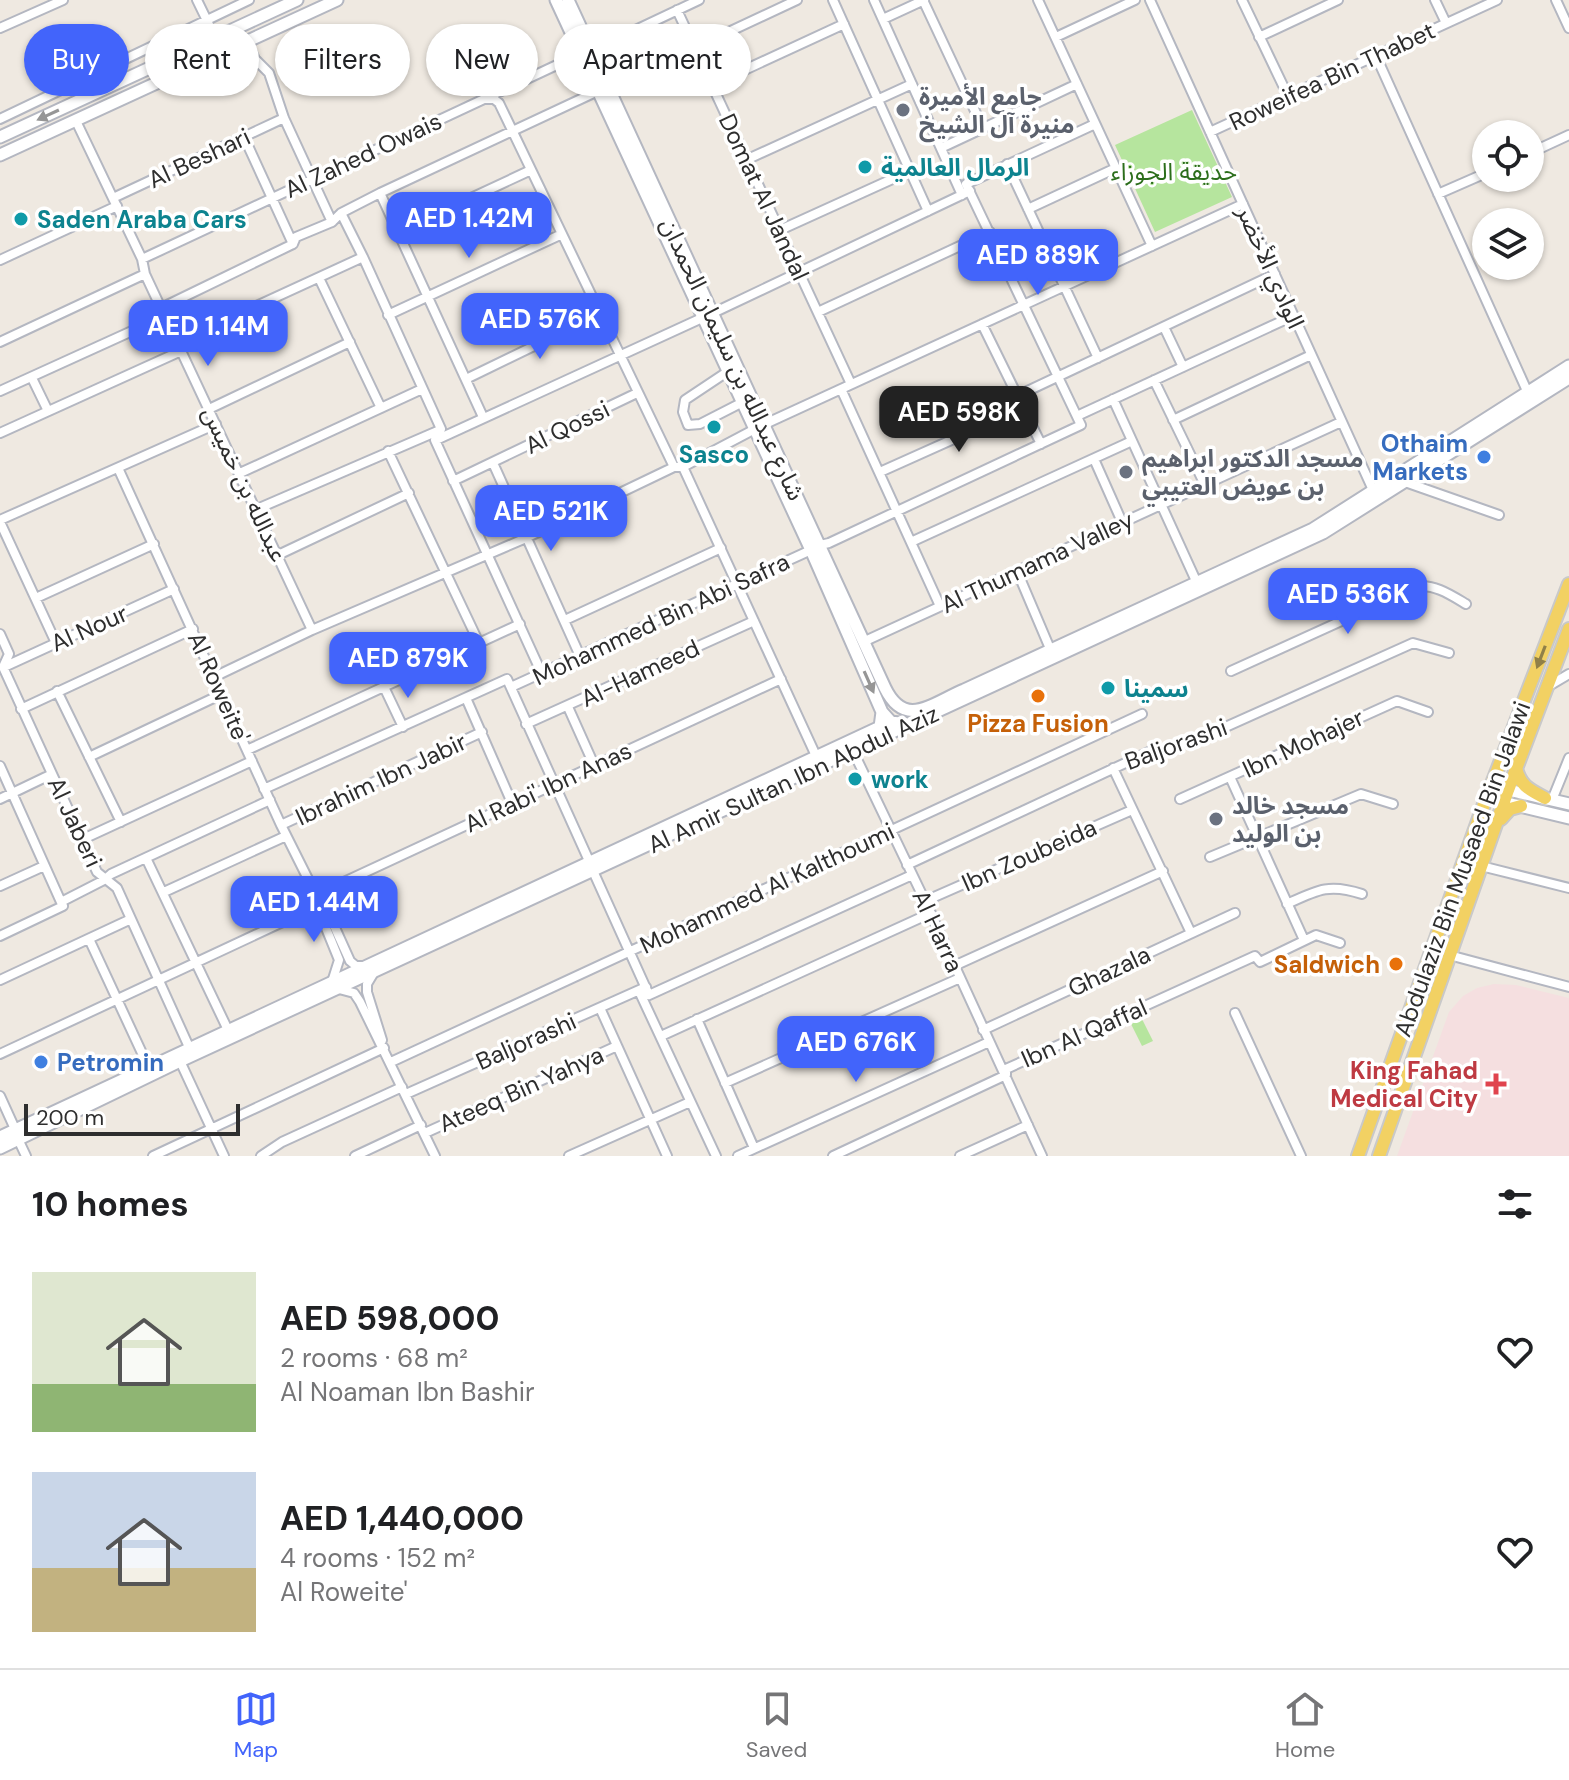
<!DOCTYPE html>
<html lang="en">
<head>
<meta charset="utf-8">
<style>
	:root { --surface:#fff; --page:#f2f2f2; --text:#202124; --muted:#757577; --line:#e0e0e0; --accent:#4264fb }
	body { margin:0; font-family:"DM Sans","Noto Sans Arabic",sans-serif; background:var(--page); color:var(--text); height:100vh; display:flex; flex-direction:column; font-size:30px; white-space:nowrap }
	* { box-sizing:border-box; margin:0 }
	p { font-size:26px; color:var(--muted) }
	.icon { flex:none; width:44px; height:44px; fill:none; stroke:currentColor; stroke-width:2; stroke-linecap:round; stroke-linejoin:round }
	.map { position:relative; height:1156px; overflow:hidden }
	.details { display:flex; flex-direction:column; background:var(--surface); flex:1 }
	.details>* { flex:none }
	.hud { position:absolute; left:24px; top:24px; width:800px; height:72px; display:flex; gap:16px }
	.fabs { position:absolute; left:1472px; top:120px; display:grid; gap:16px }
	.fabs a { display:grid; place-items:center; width:72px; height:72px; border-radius:50%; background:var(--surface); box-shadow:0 2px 6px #0004; font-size:40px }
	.scale { position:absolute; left:24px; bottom:20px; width:216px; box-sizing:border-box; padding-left:8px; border:4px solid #2e2e2e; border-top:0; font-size:22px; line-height:28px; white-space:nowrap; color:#2e2e2e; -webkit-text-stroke:6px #fff; paint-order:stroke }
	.price { position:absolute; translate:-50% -68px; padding:0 18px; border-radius:16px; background:var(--accent); color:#fff; font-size:26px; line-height:52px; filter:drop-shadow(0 2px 4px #0008) }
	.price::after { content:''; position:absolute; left:50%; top:48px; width:24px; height:18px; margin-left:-12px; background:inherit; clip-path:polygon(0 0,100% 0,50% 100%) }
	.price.active { background:#222; color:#fff }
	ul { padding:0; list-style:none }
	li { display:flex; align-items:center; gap:24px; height:200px; padding:0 32px }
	li span { display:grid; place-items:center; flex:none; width:224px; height:160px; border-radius:0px; color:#555 }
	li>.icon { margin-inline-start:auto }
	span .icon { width:96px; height:96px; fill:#fffc; stroke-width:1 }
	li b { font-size:34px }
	h2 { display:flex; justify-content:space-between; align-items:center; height:96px; padding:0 32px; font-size:34px }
	.chip { padding:0 28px; border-radius:36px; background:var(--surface); box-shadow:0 2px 6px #0004; font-size:28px; line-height:72px }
	.chip.active { background:var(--accent); color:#fff }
	.dock { display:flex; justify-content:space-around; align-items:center; height:112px; border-top:2px solid var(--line); background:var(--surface); font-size:22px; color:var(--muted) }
	.dock a { display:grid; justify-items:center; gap:4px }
	.dock .active { color:var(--accent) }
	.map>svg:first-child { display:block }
</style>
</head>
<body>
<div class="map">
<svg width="1569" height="1156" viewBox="0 0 1569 1156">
	<rect width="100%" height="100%" fill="#efe9e1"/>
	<path fill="#f5dfe0" d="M1494 984 1516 985 1569 998V1156H1397L1449 1012 1463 996 1477 988Z"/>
	<path fill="#b6e59e" d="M1192 110 1232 197 1155 232 1115 145Z
		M1139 1013 1153 1041 1142 1046 1128 1018Z"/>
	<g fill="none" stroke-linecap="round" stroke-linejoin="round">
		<defs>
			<path id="street" d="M197 0 215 37
				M833 0 928 211
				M874 0 962 195
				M923 0 983 128
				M1038 0 1152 246
				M1150 0 1373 490
				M1242 0 1288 96
				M1435 0 1446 23
				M1556 0 1569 28
				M677 10 851 384
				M883 19 924 0
				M0 28 63 0
				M1056 37 1135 0
				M1259 37 1338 0
				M246 41 255 59 269 73 284 118 332 222
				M591 51 699 0
				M1376 56 1528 393
				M712 85 844 24
				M609 88 797 0
				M486 99H494L499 103 674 467
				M0 119 249 0
				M76 121 142 259 145 274 312 630
				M1210 132 1497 0
				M244 137 293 244
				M941 148 1077 84
				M1530 153 1569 135
				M748 159 912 84
				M1007 164 1098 358
				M380 193 483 417
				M1438 194 1486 173
				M113 198 284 118
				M1028 209 1116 168
				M341 213 363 257 441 429 435 440 542 674
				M780 230 910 171
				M398 232 531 170
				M142 259 576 56 583 59
				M0 260 117 206
				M319 278 381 408
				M161 308 293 244 296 237 332 222 341 213 380 193 598 91
				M818 312 990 232
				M713 313 970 191
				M388 315 562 234
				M982 324 1041 444
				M1164 327 1183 367
				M0 342 145 274
				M178 342 363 257
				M727 372 685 400 683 412 688 425 700 424 741 403
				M32 378 48 411
				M466 379 600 314
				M1154 380 1205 485
				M841 389 940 606
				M0 391 165 316
				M1017 396 1275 274
				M1113 399 1197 583
				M209 409 350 342
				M1077 416 1293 316
				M1173 420 1311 355
				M765 424 1243 204
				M0 433 181 351
				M436 440 702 318
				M388 451 479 643
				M1094 459 1122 522
				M493 463 580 656
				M683 467 817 758
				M118 468 281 825 316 895 317 906 339 960 332 982
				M880 472 1025 407
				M240 473 422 389
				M453 481 637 393
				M1405 482 1499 515
				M257 509 440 430
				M0 520 216 424
				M0 522 56 643
				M911 542 1132 441
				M820 545 829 543 1081 425 966 184 1095 124
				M278 555 409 493
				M1017 571 1051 651
				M36 598 154 544
				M565 620 721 548
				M0 634 9 654 3 667 97 872 117 888 189 1047
				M863 642 1341 422
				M4 667 174 589
				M1231 671 1416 587C1433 583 1451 595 1466 604
				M214 677 312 630 526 538 674 467H683L755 429
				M384 687 403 727
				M511 687 811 550
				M1547 687 1569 674
				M57 691 121 822
				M466 698 512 803
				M568 707 594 765
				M21 709 193 629
				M526 724 754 621
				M247 750 520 624
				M853 751 925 901 1042 1156
				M89 757 222 694
				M0 766 61 902
				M1113 768 1191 933
				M1230 777 1304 940
				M264 789 507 679 590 863
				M0 799 52 774
				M1180 799 1397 701 1428 712
				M1552 800 1569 758
				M281 825 482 732
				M81 840 252 761
				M1210 857 1361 794 1393 804
				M146 858 228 1030
				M907 865 1151 751 1158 752 1198 737 1201 738 1413 643 1449 653
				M1481 866 1569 888
				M593 871 649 995 912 875
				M0 886 44 866
				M164 892 286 836
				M316 895 781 679
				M925 901 1132 810
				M1287 904C1317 890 1329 883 1362 894
				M318 906 332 921 350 961 356 966H362
				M0 936 63 906 61 902 104 880 111 874 270 800
				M89 939 148 1066
				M1449 955 1569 987
				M954 966 1163 871
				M373 974 367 984V992L382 1040
				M0 980 131 919
				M339 989 354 993 360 1002 435 1156
				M639 991 716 1156
				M600 1008 667 1156
				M1235 1013 1301 1156
				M697 1019 754 1148
				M983 1030 1235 913
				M661 1036 931 913
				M0 1054 317 906
				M180 1061 224 1156
				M391 1062 1142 714
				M725 1083 960 978
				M406 1094 646 987
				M0 1096 15 1129
				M425 1133 617 1046
				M18 1139 26 1156
				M153 1156 384 1048
				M261 1156 282 1142 402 1087
				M355 1156 421 1125
				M569 1156 690 1102
				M738 1156 989 1042
				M833 1156 1006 1075V1069L1255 956 1260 962 1316 935 1340 943
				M960 1156 1028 1125"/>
			<path id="secondary" d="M556 0 811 550 882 712 891 722 907 724
				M568 0 885 688C905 729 931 704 964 690L1313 529 1569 366
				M0 137 297 0
				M0 155 337 0
				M1491 786 1569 804
				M1486 798 1569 818
				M0 1137 880 727 882 712
				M0 1148 180 1061 1323 533 1569 378"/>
			<path id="primary" d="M1516 768C1520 786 1530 790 1545 798
				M1501 819 1510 809 1521 806
				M1358 1156 1483 807 1569 584
				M1379 1156 1508 790 1569 629"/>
		</defs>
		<use href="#street" stroke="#b4b7c1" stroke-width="12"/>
		<use href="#secondary" stroke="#b4b7c1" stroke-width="15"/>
		<use href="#primary" stroke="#c9c9c9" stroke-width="16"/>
		<use href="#street" stroke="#fff" stroke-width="8"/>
		<use href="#secondary" stroke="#fff" stroke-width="11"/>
		<use href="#primary" stroke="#f2d163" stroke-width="12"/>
	</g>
	<defs><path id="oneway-solid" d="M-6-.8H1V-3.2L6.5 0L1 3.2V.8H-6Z" transform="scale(2)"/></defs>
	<g fill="#969696">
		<use href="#oneway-solid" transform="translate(48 115) rotate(155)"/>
		<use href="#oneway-solid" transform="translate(869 682) rotate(66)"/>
	</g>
	<use fill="#908048" href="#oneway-solid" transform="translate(1541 657) rotate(111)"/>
	<g fill="#6b7280" stroke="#fff" stroke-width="3">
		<circle cx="903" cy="110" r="8"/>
		<circle cx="1126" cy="472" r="8"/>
		<circle cx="1216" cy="819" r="8"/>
	</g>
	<g fill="#0f9aa8" stroke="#fff" stroke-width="3">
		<circle cx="865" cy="167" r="8"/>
		<circle cx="21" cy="219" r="8"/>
		<circle cx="714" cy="427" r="8"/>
		<circle cx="1108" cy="688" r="8"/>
		<circle cx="855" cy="779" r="8"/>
	</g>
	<g fill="#3f7fe0" stroke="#fff" stroke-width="3">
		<circle cx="1484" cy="457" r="8"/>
		<circle cx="41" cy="1062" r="8"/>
	</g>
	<g fill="#e8710a" stroke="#fff" stroke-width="3">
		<circle cx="1038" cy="696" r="8"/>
		<circle cx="1396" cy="964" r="8"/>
	</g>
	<path fill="#e0444e" stroke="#fff" stroke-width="3" d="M1492 1072h8v8h8v8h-8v8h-8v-8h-8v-8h8z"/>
	<g text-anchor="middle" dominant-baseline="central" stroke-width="7" stroke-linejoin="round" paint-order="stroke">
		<g font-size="24" fill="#2e2e2e" stroke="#fff">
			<text transform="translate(1332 76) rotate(-25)">Roweifea Bin Thabet</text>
			<text transform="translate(363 155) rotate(-25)">Al Zahed Owais</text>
			<text transform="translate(199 158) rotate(-25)">Al Beshari</text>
			<text transform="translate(764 197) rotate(65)">Domat Al Jandal</text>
			<text transform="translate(1271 267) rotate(66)">الوادي الأخضر</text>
			<text transform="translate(733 359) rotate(65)">شارع عبدالله بن سليمان الحمدان</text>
			<text transform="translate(567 427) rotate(-26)">Al Qossi</text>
			<text transform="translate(245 484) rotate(65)">عبدالله بن خميس</text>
			<text transform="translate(1037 562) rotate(-25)">Al Thumama Valley</text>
			<text transform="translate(661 619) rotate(-25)">Mohammed Bin Abi Safra</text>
			<text transform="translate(89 628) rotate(-24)">Al Nour</text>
			<text transform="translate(640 673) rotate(-25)">Al-Hameed</text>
			<text transform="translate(219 687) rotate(66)">Al Roweite'</text>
			<text transform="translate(1303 743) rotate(-25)">Ibn Mohajer</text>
			<text transform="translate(1176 744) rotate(-20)">Baljorashi</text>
			<text transform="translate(381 779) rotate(-25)">Ibrahim Ibn Jabir</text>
			<text transform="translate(793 779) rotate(-25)">Al Amir Sultan Ibn Abdul Aziz</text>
			<text transform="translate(548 787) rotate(-25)">Al Rabi' Ibn Anas</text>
			<text transform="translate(75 822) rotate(65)">Al Jaberi</text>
			<text transform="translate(1029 855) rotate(-24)">Ibn Zoubeida</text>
			<text transform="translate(1462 869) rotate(-70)">Abdulaziz Bin Musaed Bin Jalawi</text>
			<text transform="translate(767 888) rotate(-25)">Mohammed Al Kalthoumi</text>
			<text transform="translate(938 931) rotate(65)">Al Harra</text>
			<text transform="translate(1109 971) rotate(-25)">Ghazala</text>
			<text transform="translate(1084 1033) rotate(-24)">Ibn Al Qaffal</text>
			<text transform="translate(526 1041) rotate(-24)">Baljorashi</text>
			<text transform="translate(521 1089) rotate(-24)">Ateeq Bin Yahya</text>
		</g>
		<g font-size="24" font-weight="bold" fill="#5b616d" stroke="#fff" text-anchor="start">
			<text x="919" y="96">جامع الأميرة<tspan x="919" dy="28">منيرة آل الشيخ</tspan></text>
			<text x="1142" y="458">مسجد الدكتور ابراهيم<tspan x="1142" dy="28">بن عويض العتيبي</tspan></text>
			<text x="1232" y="805">مسجد خالد<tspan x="1232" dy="28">بن الوليد</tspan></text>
		</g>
		<g font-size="24" font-weight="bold" fill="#0d838f" stroke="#fff" text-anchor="start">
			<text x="881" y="167">الرمال العالمية</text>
			<text x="37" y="219">Saden Araba Cars</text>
			<text x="714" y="454" text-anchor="middle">Sasco</text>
			<text x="1124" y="688">سمينا</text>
			<text x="871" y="779">work</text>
		</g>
		<g font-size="24" fill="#2c6e1b" stroke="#fff">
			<text x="1174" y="171">حديقة الجوزاء</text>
		</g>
		<g font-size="24" font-weight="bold" fill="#366cbe" stroke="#fff" text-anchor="end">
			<text x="1468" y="443">Othaim<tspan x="1468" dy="28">Markets</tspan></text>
			<text x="57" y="1062" text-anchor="start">Petromin</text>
		</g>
		<g font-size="24" font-weight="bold" fill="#c56008" stroke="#fff">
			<text x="1038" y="723">Pizza Fusion</text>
			<text x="1380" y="964" text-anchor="end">Saldwich</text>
		</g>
		<g font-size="24" font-weight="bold" fill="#be3a42" stroke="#fff" text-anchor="end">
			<text x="1478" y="1070">King Fahad<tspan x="1478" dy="28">Medical City</tspan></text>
		</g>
	</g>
</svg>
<div class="fabs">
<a><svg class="icon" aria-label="locate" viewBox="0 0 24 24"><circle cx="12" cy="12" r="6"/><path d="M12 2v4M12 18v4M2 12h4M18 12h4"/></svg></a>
<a><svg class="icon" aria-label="layers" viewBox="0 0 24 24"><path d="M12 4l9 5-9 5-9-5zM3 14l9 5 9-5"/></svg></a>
</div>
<div class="scale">200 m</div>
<b class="price" style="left:469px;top:260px">AED 1.42M</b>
<b class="price" style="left:1038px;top:297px">AED 889K</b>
<b class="price" style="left:540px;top:361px">AED 576K</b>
<b class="price" style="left:208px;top:368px">AED 1.14M</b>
<b class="price active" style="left:959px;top:454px">AED 598K</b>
<b class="price" style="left:551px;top:553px">AED 521K</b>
<b class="price" style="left:1348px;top:636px">AED 536K</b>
<b class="price" style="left:408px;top:700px">AED 879K</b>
<b class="price" style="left:314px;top:944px">AED 1.44M</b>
<b class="price" style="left:856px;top:1084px">AED 676K</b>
<div class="hud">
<a class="chip active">Buy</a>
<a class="chip">Rent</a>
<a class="chip">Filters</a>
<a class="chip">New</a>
<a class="chip">Apartment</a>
</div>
</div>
<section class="details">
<h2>10 homes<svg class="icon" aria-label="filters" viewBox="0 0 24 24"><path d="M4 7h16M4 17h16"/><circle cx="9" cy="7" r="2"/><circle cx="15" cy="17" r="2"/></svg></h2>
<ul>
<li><span style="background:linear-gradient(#dfe7d0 70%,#8fb573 0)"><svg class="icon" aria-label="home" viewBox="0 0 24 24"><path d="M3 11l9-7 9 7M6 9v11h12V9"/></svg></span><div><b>AED 598,000</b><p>2 rooms · 68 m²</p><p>Al Noaman Ibn Bashir</p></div><svg class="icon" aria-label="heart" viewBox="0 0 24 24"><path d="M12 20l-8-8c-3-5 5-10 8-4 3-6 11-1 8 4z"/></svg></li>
<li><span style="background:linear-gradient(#c9d6e8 60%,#c2b280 0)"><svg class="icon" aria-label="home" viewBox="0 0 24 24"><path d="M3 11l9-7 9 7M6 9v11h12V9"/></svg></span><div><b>AED 1,440,000</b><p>4 rooms · 152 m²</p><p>Al Roweite'</p></div><svg class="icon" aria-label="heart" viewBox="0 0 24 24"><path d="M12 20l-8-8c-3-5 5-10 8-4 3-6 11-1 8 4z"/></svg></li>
</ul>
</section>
<nav class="dock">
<a class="active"><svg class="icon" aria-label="map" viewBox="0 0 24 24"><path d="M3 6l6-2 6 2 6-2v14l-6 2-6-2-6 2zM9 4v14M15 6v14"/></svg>Map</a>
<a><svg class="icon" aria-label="saved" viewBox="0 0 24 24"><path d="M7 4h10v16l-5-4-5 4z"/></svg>Saved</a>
<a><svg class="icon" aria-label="home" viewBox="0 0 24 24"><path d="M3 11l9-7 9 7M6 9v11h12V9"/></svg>Home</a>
</nav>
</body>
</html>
